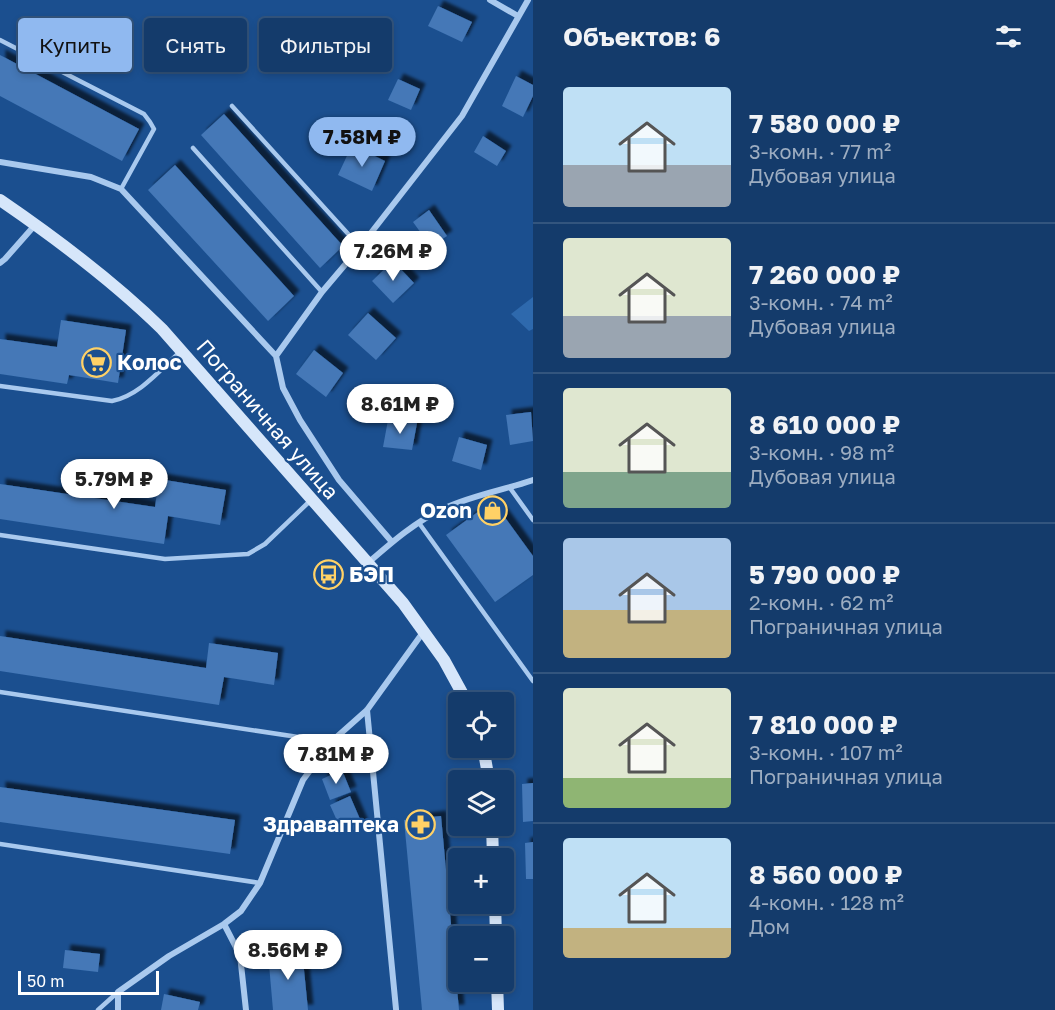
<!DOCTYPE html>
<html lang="ru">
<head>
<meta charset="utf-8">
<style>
	:root { --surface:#143b6b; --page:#214673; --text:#f1f3f6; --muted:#9dadc1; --line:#33557e; --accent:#90b9f0 }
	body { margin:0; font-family:"Golos Text",sans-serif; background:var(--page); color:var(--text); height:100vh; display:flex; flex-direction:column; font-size:22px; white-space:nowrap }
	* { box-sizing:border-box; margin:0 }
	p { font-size:20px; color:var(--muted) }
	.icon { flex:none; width:33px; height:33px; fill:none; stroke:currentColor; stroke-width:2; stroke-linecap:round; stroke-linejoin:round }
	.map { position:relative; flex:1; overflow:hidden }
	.sheet { display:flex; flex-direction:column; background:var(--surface); width:522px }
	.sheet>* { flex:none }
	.top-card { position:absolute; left:18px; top:18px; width:424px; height:54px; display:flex; gap:12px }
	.controls { position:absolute; left:448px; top:692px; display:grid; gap:12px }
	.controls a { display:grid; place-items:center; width:66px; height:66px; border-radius:6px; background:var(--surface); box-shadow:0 3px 9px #0003,0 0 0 2px var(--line); font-size:30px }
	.scale { position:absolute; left:18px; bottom:15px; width:141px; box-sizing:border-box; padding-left:6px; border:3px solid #fff; border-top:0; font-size:16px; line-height:21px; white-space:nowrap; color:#fff; -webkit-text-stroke:4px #1b4f8f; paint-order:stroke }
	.price { position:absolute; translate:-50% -51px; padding:0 14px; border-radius:21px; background:#fff; color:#222; font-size:20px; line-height:39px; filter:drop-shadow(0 2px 3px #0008) }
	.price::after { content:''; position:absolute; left:50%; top:36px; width:18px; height:14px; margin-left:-9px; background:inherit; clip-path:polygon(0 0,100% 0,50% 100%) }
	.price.current { background:var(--accent); color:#111 }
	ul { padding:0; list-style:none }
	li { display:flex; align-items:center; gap:18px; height:150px; padding:0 30px }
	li+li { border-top:2px solid var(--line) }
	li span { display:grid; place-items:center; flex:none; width:168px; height:120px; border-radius:6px; color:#555 }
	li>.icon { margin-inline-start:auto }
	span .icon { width:72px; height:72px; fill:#fffc; stroke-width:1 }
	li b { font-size:26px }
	h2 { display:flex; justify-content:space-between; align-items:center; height:72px; padding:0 30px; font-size:26px }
	.chip { padding:0 21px; border-radius:6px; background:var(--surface); box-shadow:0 3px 9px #0003,0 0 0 2px var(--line); font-size:21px; line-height:54px }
	.chip.current { background:var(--accent); color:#111 }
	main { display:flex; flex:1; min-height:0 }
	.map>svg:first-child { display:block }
</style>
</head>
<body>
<main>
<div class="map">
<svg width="533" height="1010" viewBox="0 0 533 1010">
	<defs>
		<filter id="shadow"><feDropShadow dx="5.5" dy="-5.5" stdDeviation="1.5" flood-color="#0009"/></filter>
	</defs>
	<rect width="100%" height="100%" fill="#1b4f8f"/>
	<path fill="#2e69ad" d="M533 297V329L529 331 511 314Z"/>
	<path fill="#4478b7" filter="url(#shadow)" d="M438 6 472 22 462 42 428 26Z
		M0 55 139 129 122 161 0 96Z
		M516 76 533 85V96L523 117 502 106Z
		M398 79 420 89 411 110 388 100Z
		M224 114 343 246 320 268 201 135Z
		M483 136 506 151 497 166 474 152Z
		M352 145 385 161 372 191 338 175Z
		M175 165 294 296 268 321 148 190Z
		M429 210 447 236 431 247 413 222Z
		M393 261 414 283 393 303 372 281Z
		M368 313 396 338 376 360 348 335Z
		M61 320 126 330 118 383 69 375 67 384 0 374V339L57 347Z
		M314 350 343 373 326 397 296 374Z
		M531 412 533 441 510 445 506 415Z
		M388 420 417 423 412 450 383 447Z
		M459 437 487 445 481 470 452 461Z
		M159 479 226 490 220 525 168 516 164 544 0 519V484L155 507Z
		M493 501 533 556V575L495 602 446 535Z
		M0 636 206 668 209 643 278 653 274 685 224 677 219 705 0 671Z
		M342 770 351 792 330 800 322 779Z
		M533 783V821L523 822 522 784Z
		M0 787 235 820 230 854 0 822Z
		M350 796 363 826 343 834 330 805Z
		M441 816 459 1010H422L404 820Z
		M533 842V879H526L525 843Z
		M65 950 100 954 98 972 63 968Z
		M302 950 308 1010H273L268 953Z
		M164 994 200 1002 198 1010H161Z"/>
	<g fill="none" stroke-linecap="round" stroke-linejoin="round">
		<path stroke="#a9c9ee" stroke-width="4.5" d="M0 40 144 114 150 122 154 129 121 189
			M232 106 360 247
			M193 148 322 292
			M0 386 112 401C139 396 160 370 180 352
			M510 488 533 520
			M419 523 533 681
			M0 535 165 559 248 554 265 544 311 500
			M0 692 331 742
			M0 844 260 883
			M98 1010 118 992"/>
		<path stroke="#a9c9ee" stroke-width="6" d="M490 0 518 16
			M0 162 91 177 121 189 276 356
			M0 263 5 259 35 225
			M392 542 339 480 300 420 283 388 276 356 322 292 360 247 462 116 528 0
			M369 562C392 542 416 521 445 508 473 495 504 490 533 480
			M367 710 396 1009
			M224 924 240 955 246 1010
			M118 1010V992L169 956 224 924 241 911 260 883 303 780 331 742 367 710 424 631"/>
		<path stroke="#d6e6fa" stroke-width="12" d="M0 200C57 239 113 281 162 329L403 603 444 660 467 702
			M483 747 489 780
			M492 825 493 858
			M495 903 496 936
			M497 981 498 1010"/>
	</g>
	<defs>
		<symbol id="supermarket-ring" viewBox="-11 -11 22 22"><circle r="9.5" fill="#1b4f8f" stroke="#ffd166" stroke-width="1.5"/><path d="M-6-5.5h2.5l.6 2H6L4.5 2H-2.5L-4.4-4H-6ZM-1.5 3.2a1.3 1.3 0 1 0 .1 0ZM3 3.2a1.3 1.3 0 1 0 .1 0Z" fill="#ffd166"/></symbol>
		<symbol id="shop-ring" viewBox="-11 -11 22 22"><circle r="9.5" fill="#1b4f8f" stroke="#ffd166" stroke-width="1.5"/><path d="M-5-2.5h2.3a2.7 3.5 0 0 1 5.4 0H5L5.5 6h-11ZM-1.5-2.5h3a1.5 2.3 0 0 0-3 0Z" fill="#ffd166"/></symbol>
		<symbol id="bus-ring" viewBox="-11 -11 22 22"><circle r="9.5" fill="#1b4f8f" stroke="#ffd166" stroke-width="1.5"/><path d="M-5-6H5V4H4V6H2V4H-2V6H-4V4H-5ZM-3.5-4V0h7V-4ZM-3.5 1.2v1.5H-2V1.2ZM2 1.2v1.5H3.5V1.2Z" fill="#ffd166"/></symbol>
		<symbol id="pharmacy-ring" viewBox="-11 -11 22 22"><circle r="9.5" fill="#1b4f8f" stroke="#ffd166" stroke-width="1.5"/><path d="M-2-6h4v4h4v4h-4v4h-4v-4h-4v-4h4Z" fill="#ffd166"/></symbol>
	</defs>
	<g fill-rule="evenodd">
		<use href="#supermarket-ring" x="80" y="346" width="33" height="33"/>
		<use href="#shop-ring" x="476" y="494" width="33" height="33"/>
		<use href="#bus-ring" x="312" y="558" width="33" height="33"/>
		<use href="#pharmacy-ring" x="404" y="808" width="33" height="33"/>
	</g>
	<g text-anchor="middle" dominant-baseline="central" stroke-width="4.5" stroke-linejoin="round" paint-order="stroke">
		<g font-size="21" font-weight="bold" fill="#fff" stroke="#1b4f8f" text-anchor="start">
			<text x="117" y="362">Колос</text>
			<text x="472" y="510" text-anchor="end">Ozon</text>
			<text x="349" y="574">БЭП</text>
			<text x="399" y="824" text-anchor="end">Здраваптека</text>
		</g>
		<g font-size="21" fill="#fff" stroke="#1b4f8f">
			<text transform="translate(268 419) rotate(49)">Пограничная улица</text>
		</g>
	</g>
</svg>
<div class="controls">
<a><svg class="icon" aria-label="locate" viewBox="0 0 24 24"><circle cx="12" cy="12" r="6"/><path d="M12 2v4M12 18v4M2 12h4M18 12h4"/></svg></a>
<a><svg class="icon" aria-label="layers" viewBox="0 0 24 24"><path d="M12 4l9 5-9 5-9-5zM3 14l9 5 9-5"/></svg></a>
<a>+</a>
<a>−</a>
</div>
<div class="scale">50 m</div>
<b class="price current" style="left:362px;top:168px">7.58M ₽</b>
<b class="price" style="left:393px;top:282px">7.26M ₽</b>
<b class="price" style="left:400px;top:435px">8.61M ₽</b>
<b class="price" style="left:114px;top:510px">5.79M ₽</b>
<b class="price" style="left:336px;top:785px">7.81M ₽</b>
<b class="price" style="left:288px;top:981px">8.56M ₽</b>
<div class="top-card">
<a class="chip current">Купить</a>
<a class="chip">Снять</a>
<a class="chip">Фильтры</a>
</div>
</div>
<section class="sheet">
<h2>Объектов: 6<svg class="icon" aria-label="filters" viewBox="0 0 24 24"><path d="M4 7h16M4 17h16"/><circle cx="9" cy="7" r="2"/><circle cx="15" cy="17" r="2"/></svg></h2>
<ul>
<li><span style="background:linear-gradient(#bfe0f5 65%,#9aa5b1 0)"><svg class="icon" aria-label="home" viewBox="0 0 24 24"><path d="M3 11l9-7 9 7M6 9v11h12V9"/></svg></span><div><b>7 580 000 ₽</b><p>3-комн. · 77 m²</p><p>Дубовая улица</p></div></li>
<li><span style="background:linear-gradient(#dfe7d0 65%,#9aa5b1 0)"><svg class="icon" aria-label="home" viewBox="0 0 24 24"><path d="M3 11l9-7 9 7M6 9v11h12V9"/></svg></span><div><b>7 260 000 ₽</b><p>3-комн. · 74 m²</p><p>Дубовая улица</p></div></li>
<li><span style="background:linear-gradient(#dfe7d0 70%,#7fa58c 0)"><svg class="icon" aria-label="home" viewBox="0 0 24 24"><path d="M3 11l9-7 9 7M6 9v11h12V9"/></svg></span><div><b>8 610 000 ₽</b><p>3-комн. · 98 m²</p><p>Дубовая улица</p></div></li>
<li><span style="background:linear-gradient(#a9c7e8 60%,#c2b280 0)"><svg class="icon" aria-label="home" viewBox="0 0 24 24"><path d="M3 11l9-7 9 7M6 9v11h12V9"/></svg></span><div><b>5 790 000 ₽</b><p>2-комн. · 62 m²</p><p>Пограничная улица</p></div></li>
<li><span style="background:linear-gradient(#dfe7d0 75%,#8fb573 0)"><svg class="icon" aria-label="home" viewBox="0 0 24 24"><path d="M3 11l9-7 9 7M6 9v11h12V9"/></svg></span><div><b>7 810 000 ₽</b><p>3-комн. · 107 m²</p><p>Пограничная улица</p></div></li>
<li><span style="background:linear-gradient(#bfe0f5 75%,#c2b280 0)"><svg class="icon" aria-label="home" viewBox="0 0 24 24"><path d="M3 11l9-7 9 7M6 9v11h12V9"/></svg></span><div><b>8 560 000 ₽</b><p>4-комн. · 128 m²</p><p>Дом</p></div></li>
</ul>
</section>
</main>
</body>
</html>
